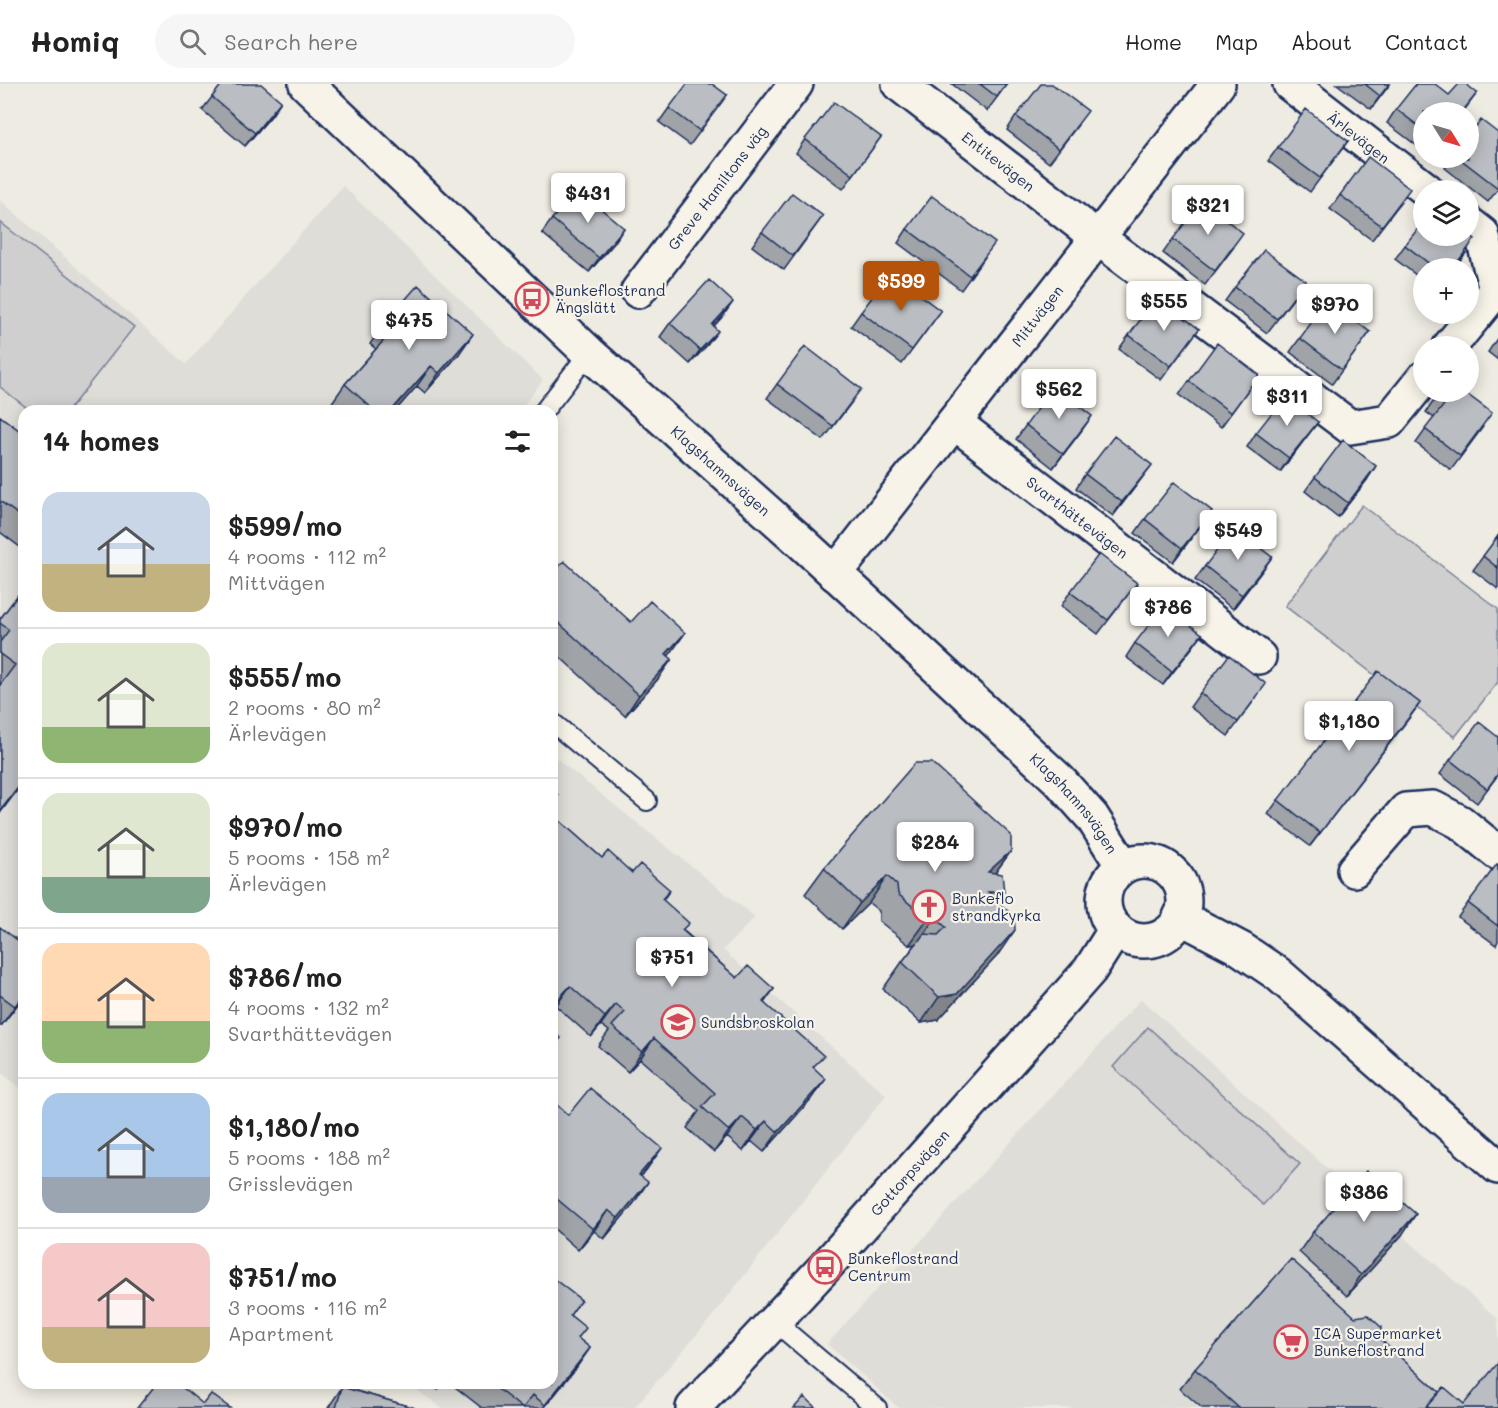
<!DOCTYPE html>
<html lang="en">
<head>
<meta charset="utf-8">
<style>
	:root { --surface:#fff; --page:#f6f6f6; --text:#222; --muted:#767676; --line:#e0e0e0; --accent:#b45309 }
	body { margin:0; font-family:Mali,sans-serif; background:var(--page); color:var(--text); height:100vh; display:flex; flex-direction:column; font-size:22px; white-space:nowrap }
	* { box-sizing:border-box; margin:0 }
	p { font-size:20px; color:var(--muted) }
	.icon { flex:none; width:33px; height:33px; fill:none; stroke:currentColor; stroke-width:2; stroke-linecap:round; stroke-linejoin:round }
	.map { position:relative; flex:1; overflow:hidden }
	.sheet { position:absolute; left:18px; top:321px; width:540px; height:984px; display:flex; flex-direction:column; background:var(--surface); border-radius:18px; box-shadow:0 3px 15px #0003 }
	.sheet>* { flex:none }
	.needle { width:39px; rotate:127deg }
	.tools { position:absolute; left:1413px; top:18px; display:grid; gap:12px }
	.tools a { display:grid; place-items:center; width:66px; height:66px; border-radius:50%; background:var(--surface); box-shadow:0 3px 15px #0003; font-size:30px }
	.price { position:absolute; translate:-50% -51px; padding:0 14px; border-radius:6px; background:#fff; color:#222; font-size:20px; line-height:39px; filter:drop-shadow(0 2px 3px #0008) }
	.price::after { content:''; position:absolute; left:50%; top:36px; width:18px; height:14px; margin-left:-9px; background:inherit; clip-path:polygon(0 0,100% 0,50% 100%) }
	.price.on { background:var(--accent); color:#fff }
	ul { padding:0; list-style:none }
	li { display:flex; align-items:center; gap:18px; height:150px; padding:0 24px }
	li+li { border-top:2px solid var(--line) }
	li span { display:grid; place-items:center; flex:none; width:168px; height:120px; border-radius:18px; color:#555 }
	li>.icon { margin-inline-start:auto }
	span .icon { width:72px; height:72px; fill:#fffc; stroke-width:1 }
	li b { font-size:26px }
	h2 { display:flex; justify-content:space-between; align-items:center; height:72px; padding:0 24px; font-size:26px }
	header { display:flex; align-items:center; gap:36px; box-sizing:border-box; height:84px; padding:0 30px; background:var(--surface); border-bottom:2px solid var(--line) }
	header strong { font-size:28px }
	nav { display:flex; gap:33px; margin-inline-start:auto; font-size:21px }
	.search { width:420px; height:54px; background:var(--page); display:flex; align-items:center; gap:15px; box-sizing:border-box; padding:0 21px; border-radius:33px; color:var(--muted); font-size:22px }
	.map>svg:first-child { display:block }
</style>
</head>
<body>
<header>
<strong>Homiq</strong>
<div class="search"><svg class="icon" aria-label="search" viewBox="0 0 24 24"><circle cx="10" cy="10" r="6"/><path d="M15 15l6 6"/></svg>Search here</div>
<nav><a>Home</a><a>Map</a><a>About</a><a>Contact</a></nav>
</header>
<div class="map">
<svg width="1498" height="1324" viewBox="0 0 1498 1324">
	<rect width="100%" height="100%" fill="#eeebe2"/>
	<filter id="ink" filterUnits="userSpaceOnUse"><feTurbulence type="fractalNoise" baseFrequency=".0167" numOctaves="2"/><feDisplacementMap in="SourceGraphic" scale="12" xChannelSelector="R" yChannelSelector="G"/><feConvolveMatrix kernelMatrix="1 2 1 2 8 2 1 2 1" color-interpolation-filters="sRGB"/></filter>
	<g filter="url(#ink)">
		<path fill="#deddd8" d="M343 102 543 296 519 327H24V1007L0 988V116L186 280Z
			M552 671 755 833 723 866 886 1011 710 1235 634 1324H441L408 1299H552Z
			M1141 915 1352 1107 1498 1235V1324H899L827 1260Z"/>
		<path fill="#cfcfcf" stroke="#757f96" stroke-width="1.5" d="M0 138 134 243 68 327H31L0 303Z
			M1362 421 1498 525V598L1455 653 1285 522Z
			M1148 943 1300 1080 1263 1121 1113 983Z"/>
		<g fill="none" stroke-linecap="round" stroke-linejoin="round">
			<defs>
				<path id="service" d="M544 327 589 269
					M552 638 647 717
					M774 1237 877 1324"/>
				<g id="minor">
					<path id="s1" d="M899 0 1098 154 1350 343 1389 337 1424 294"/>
					<path id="s2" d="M1290 0 1427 106"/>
					<path id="s3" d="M638 207 796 0"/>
					<path d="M1450 262 1496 206 1482 150 1468 139"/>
					<path id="s4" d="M954 338 1259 573"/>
					<path id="s5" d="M835 490 1218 0"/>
					<path d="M1354 786 1406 726 1433 724 1460 738 1498 769"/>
				</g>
				<g id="tertiary">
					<path id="s6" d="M306 0 589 269 800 457 1059 696 1092 733 1123 782"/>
					<circle cx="1144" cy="817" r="40"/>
					<path d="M1180 833 1241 865 1278 890 1498 1083"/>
					<path id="s7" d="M693 1324 825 1183 1067 912 1090 886 1116 845"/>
				</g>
			</defs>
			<use href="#service" stroke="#1b2f5e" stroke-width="22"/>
			<use href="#minor" stroke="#1b2f5e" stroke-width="38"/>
			<use href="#tertiary" stroke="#1b2f5e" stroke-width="38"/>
			<use href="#service" stroke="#f7f3e8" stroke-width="18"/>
			<use href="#minor" stroke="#f7f3e8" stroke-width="33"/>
			<use href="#tertiary" stroke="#f7f3e8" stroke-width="33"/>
		</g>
		<path fill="#a0a3a7" stroke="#1b2f5e" stroke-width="1.5" d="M952 0H1007L987 27Z
			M1337 0H1390L1371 25Z
			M1477 9 1463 28H1424V67L1387 39 1396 25 1449 11Z
			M727 11 690 61 659 38 669 24Z
			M212 13 272 31 245 62 202 26Z
			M1016 32 1078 41 1049 79 1007 46Z
			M1498 49V105L1488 118 1445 84 1453 74H1468Z
			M881 53 843 105 796 69 805 55Z
			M1348 57 1310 108 1268 77 1278 63Z
			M1340 111 1401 118 1372 156 1330 125Z
			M823 132 784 186 752 162 762 148Z
			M552 135 615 158 589 188 542 149Z
			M907 145 985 173 961 206 898 159Z
			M1173 155 1234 163 1205 201 1163 169Z
			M1405 161 1466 169 1454 184H1424V197L1395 175Z
			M1235 203 1296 211 1267 249 1225 217Z
			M941 227 902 280 851 242 861 228Z
			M723 232 713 243 708 260 690 280 660 253 670 239Z
			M384 240 459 270 425 309 417 302 395 327H338L331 320 345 300 376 265 370 260Z
			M1199 245 1161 296 1119 265 1129 251Z
			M1370 248 1332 300 1290 268 1300 254Z
			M1498 253V276L1488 268Z
			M1259 291 1221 343 1179 311 1189 297Z
			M777 300 852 318 823 356 767 314Z
			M1440 308 1483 343 1451 386 1416 359 1434 334 1426 328Z
			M0 332 24 350V466L0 448Z
			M1318 338 1280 388 1247 363 1256 349Z
			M1026 341 1082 346 1053 384 1016 355Z
			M1085 390 1142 394 1113 432 1076 404Z
			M1315 393 1367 396 1338 433 1305 407Z
			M1145 435 1202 440 1173 478 1135 449Z
			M1498 452V505L1473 486Z
			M1272 473 1233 525 1195 496 1205 482Z
			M552 490 631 538 685 549 668 572 658 595 625 632 552 566Z
			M24 503V697L0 729V535Z
			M1070 508 1127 512 1098 550 1061 522Z
			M1202 550 1163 601 1126 573 1135 559Z
			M1200 609 1256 614 1228 652 1190 623Z
			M1420 619 1310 762 1268 730 1278 716Z
			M1498 653V691L1477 719 1440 690 1450 676Z
			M552 730 602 774 670 806 663 816 684 847 737 894 774 905 764 919 815 985 811 1015 764 1068 751 1057 743 1067 727 1053 714 1068 687 1044 699 1027 640 975 628 988 598 962 609 947 601 941 591 953 556 922 552 927Z
			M1011 767 995 789 1004 808 998 817 997 872 938 936 921 939 883 905 902 878 916 860 909 861 879 837V827L869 819 842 845 805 810 824 784Z
			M1498 781V857L1496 861 1458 833 1468 819Z
			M0 843 24 912 1 942H0Z
			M552 1017 568 1031 647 1085 641 1092 634 1119 604 1155 594 1147 578 1166 552 1143Z
			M1313 1148 1402 1151 1347 1212 1299 1168Z
			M552 1197 581 1216 570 1231 579 1255 590 1264 576 1284 544 1324H482L450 1299H552Z
			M1355 1233 1439 1308 1464 1320 1498 1324H1202L1180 1305 1195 1285Z
			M429 1299H443L438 1306Z
			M342 1303 415 1324H328Z"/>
		<path fill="#828488" stroke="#1b2f5e" stroke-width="1.5" d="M1389 0H1390L1371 25 1380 12Z
			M281 17 272 31 245 62 255 49Z
			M624 144 615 158 589 188 599 174Z
			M733 218 723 232 702 255 712 241Z
			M718 247 708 260 690 280 700 266Z
			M473 250 459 270 425 309 439 289Z
			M431 282 417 302 395 327H391Z
			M1092 332 1082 346 1053 384 1063 370Z
			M1318 338 1308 351 1280 388 1289 374Z
			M1152 381 1142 394 1113 432 1122 418Z
			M1376 382 1367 396 1338 433 1348 419Z
			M1212 427 1202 440 1173 478 1182 464Z
			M1272 473 1262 487 1233 525 1242 511Z
			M685 549 671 569 652 590 666 570Z
			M1202 550 1192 564 1163 601 1172 588Z
			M672 575 658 595 625 632 639 611Z
			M1420 619 1410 633 1310 762Z
			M24 696V697L0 729V727Z
			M1011 767 992 793 988 788Z
			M887 792 869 819 842 845 860 819Z
			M988 808H1004L986 834Z
			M935 834 917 860 909 861 928 835Z
			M1015 846 997 872 938 936 921 939 939 913Z
			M570 902 556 922 552 927V922Z
			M24 910V912L1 942 15 922Z
			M616 920 601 941 591 953 605 933Z
			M654 954 640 975 628 988 642 968Z
			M826 995 811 1015 764 1068 778 1048Z
			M742 1033 727 1053 714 1068 729 1047Z
			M766 1037 751 1057 743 1067 757 1046Z
			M662 1064 647 1085 625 1111 639 1091Z
			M648 1098 634 1119 604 1155 618 1134Z
			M608 1126 594 1147 578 1166 593 1145Z
			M1416 1130 1402 1151 1347 1212 1361 1191Z
			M590 1264 576 1284 544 1324H543Z"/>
		<path fill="#babdc2" stroke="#1b2f5e" stroke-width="1.5" d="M222 0H261L281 17 255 49 212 13Z
			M687 0H712L727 11 700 47 669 24Z
			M980 0H1006L997 13Z
			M1041 0H1052L1088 27 1059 65 1016 32Z
			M1365 0H1389L1380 12Z
			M1416 0H1435L1449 11 1459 0H1466L1477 9 1462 28H1424V46L1396 25Z
			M834 18 881 53 853 91 805 55Z
			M1306 25 1348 57 1320 94 1278 63Z
			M1481 36 1498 49V104L1459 74H1468V53Z
			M1368 73 1410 105 1382 142 1340 111Z
			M577 105 624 144 599 174 552 135Z
			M792 109 823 132 793 172 762 148Z
			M932 112 995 159 970 192 907 145Z
			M1201 117 1243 149 1215 187 1173 155Z
			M1424 137V152H1468V150L1475 155 1453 184H1435L1405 161Z
			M1264 166 1306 197 1277 235 1235 203Z
			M890 189 941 227 912 266 861 228Z
			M709 196 733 218 712 241 718 247 700 266 670 239Z
			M418 201 473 250 439 289 431 282 391 327H375L345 300 392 247 384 240Z
			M1157 213 1199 245 1171 282 1129 251Z
			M1328 216 1370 248 1342 286 1300 254Z
			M1217 259 1259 291 1231 329 1189 297Z
			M805 262 861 305 833 342 777 300Z
			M1054 303 1092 332 1063 370 1026 341Z
			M1440 308H1464L1492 329 1460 372 1425 345 1444 321 1435 314Z
			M1285 312 1318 338 1289 374 1256 349Z
			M0 332 24 350V435L0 417Z
			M1114 352 1152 381 1122 418 1085 390Z
			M1343 356 1376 382 1348 419 1315 393Z
			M1174 398 1212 427 1182 464 1145 435Z
			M1234 444 1272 473 1242 511 1205 482Z
			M1498 452V484L1483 472Z
			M1099 470 1137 499 1108 536 1070 508Z
			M564 477 631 538 650 517 685 549 666 570 672 575 639 611 552 533V490Z
			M24 503V696L0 727V601L15 581 0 570V558L9 546 0 539V535Z
			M1164 521 1202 550 1172 588 1135 559Z
			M1229 571 1266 600 1238 638 1200 609Z
			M1378 587 1420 619 1320 749 1278 716Z
			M1479 638 1498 653V690L1487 705 1450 676Z
			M915 679H932L1011 751V767L988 788 1002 790 1004 808H988L1014 833 1015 846 957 910 939 913 902 878 924 850 938 851 946 843 935 834 928 835 898 810 897 801 887 792 860 819 824 784Z
			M552 706 558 711 552 718Z
			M552 730 602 774 608 767 632 789 640 780 670 806 662 815 689 839 682 846 737 894 748 882 774 905 763 918 824 972 813 983 826 995 778 1048 766 1037 757 1046 742 1033 729 1047 702 1023 715 1009 654 954 642 968 612 942 625 928 616 920 605 933 570 902 552 922Z
			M1497 780 1498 781V842L1468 819Z
			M0 843 24 861V910L15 922 0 911Z
			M552 947 561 954 552 964Z
			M590 1004 662 1064 639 1091 648 1098 618 1134 608 1126 593 1145 552 1111V1017L568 1031Z
			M1366 1087 1416 1130 1361 1191 1313 1148Z
			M1291 1175 1355 1233 1368 1231 1381 1243V1256L1439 1308 1425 1324H1239L1195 1285Z
			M554 1195 581 1216 570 1231 586 1244 578 1254 590 1264 545 1321 533 1311 523 1324H522L490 1299H552V1197Z
			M1498 1279V1324H1429L1427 1322 1444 1303 1464 1320Z
			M157 1299H177L203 1320 211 1310 230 1324H137Z
			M342 1303 415 1324H336Z
			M804 1313 816 1324H794Z"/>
	</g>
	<defs>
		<symbol id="bus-ring" viewBox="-11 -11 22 22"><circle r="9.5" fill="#f7f3e8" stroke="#d1495b" stroke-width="1.5"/><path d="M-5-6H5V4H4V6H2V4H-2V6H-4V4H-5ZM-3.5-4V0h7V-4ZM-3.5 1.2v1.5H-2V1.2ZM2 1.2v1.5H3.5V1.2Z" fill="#d1495b"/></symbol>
		<symbol id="church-ring" viewBox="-11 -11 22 22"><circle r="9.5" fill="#f7f3e8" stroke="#d1495b" stroke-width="1.5"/><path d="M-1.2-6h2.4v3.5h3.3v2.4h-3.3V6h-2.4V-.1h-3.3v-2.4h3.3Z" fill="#d1495b"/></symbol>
		<symbol id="school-ring" viewBox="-11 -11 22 22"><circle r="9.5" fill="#f7f3e8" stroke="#d1495b" stroke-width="1.5"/><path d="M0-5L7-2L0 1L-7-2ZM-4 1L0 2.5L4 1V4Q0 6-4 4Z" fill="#d1495b"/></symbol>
		<symbol id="supermarket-ring" viewBox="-11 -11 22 22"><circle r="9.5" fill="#f7f3e8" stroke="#d1495b" stroke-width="1.5"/><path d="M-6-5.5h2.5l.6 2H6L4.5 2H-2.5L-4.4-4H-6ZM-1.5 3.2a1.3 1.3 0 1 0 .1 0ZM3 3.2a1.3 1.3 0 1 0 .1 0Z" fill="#d1495b"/></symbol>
	</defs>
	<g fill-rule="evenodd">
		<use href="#bus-ring" x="513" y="196" width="38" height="38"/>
		<use href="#church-ring" x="910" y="804" width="38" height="38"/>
		<use href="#school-ring" x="659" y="919" width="38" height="38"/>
		<use href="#bus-ring" x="806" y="1164" width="38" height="38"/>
		<use href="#supermarket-ring" x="1272" y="1239" width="38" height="38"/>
	</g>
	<g text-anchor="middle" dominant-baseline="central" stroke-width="4.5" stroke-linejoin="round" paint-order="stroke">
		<g font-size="15" fill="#1b2f5e" stroke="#f7f3e8">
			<text stroke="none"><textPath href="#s2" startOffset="87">Ärlevägen</textPath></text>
			<text stroke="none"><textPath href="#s1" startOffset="126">Entitevägen</textPath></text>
			<text stroke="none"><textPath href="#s3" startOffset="130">Greve Hamiltons väg</textPath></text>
			<text stroke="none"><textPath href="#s5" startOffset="328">Mittvägen</textPath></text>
			<text stroke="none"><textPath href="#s6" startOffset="567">Klagshamnsvägen</textPath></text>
			<text stroke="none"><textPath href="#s4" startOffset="156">Svarthättevägen</textPath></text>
			<text stroke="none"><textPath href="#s6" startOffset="1053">Klagshamnsvägen</textPath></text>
			<text stroke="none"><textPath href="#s7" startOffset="320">Gottorpsvägen</textPath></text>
		</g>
		<g font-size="15" fill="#1b2f5e" stroke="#f7f3e8" text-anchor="start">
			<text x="555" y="206">Bunkeflostrand<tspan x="555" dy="17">Ängslätt</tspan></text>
			<text x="952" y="814">Bunkeflo<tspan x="952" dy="17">strandkyrka</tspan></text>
			<text x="701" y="938">Sundsbroskolan</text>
			<text x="848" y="1174">Bunkeflostrand<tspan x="848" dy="17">Centrum</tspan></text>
			<text x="1314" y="1249">ICA Supermarket<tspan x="1314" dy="17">Bunkeflostrand</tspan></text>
		</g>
	</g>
</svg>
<div class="tools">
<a><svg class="needle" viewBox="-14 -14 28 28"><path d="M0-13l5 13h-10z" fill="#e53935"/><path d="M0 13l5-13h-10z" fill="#767676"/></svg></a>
<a><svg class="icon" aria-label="layers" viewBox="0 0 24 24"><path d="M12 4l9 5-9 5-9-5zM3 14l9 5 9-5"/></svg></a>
<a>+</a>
<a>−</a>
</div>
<b class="price" style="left:588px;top:140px">$431</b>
<b class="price" style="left:1208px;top:152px">$321</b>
<b class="price on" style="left:901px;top:228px">$599</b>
<b class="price" style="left:1164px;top:248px">$555</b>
<b class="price" style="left:1335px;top:251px">$970</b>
<b class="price" style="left:409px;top:267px">$475</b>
<b class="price" style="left:1059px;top:336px">$562</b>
<b class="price" style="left:1287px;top:343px">$311</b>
<b class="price" style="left:1238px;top:477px">$549</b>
<b class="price" style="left:1168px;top:554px">$786</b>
<b class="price" style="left:1349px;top:668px">$1,180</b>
<b class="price" style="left:935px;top:789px">$284</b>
<b class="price" style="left:672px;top:904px">$751</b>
<b class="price" style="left:1364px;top:1139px">$386</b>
<section class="sheet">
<h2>14 homes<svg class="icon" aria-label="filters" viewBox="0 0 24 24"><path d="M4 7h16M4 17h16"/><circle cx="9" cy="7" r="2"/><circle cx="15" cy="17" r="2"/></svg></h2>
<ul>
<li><span style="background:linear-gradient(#c9d6e8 60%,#c2b280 0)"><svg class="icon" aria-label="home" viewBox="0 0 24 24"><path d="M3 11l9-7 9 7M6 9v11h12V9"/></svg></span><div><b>$599/mo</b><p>4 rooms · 112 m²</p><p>Mittvägen</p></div></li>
<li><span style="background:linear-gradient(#dfe7d0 70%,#8fb573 0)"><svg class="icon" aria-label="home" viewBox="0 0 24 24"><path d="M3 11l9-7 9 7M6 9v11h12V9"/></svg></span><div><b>$555/mo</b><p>2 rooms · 80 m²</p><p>Ärlevägen</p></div></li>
<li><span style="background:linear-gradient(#dfe7d0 70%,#7fa58c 0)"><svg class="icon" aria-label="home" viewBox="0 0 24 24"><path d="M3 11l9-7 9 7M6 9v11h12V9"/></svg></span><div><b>$970/mo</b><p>5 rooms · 158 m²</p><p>Ärlevägen</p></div></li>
<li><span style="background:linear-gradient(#ffd9b3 65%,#8fb573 0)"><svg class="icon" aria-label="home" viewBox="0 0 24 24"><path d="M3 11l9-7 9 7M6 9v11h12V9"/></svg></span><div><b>$786/mo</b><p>4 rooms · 132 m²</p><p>Svarthättevägen</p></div></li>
<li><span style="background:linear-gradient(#a9c7e8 70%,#9aa5b1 0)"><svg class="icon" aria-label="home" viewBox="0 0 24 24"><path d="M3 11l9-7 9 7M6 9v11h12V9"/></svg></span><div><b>$1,180/mo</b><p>5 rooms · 188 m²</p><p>Grisslevägen</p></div></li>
<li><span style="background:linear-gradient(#f6c9c9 70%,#c2b280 0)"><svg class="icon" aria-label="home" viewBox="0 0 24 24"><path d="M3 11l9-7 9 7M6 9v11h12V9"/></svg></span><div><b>$751/mo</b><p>3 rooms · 116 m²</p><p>Apartment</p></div></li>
</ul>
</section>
</div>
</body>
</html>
